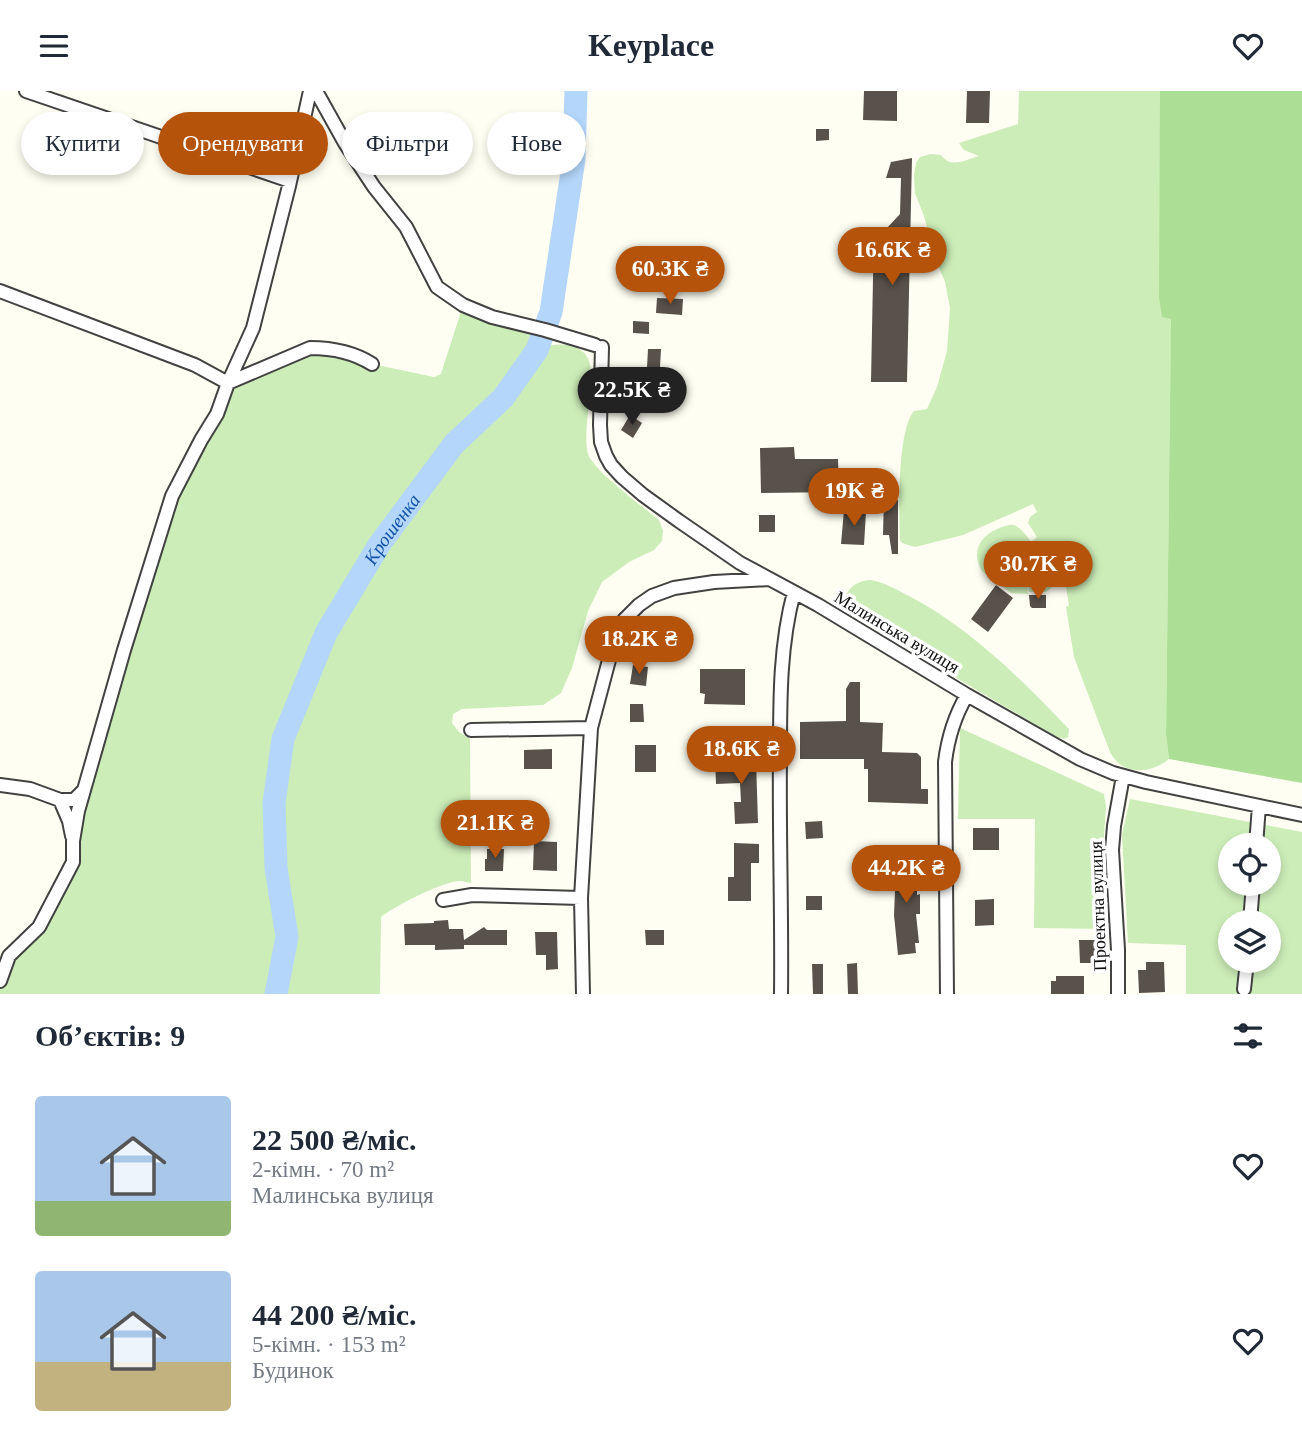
<!DOCTYPE html>
<html lang="uk">
<head>
<meta charset="utf-8">
<style>
	:root { --surface:#fff; --page:#f6f6f7; --text:#1f2937; --muted:#747a83; --accent:#b45309 }
	body { margin:0; font-family:"Times New Roman",serif; background:var(--page); color:var(--text); height:100vh; display:flex; flex-direction:column; font-size:26px; white-space:nowrap }
	* { box-sizing:border-box; margin:0 }
	p { font-size:23px; color:var(--muted) }
	.icon { flex:none; width:38px; height:38px; fill:none; stroke:currentColor; stroke-width:2; stroke-linecap:round; stroke-linejoin:round }
	.map { position:relative; height:903px; overflow:hidden }
	.details { display:flex; flex-direction:column; background:var(--surface); flex:1 }
	.details>* { flex:none }
	.hud { position:absolute; left:21px; top:21px; width:700px; height:63px; display:flex; gap:14px }
	.fabs { position:absolute; left:1218px; top:742px; display:grid; gap:14px }
	.fabs a { display:grid; place-items:center; width:63px; height:63px; border-radius:50%; background:var(--surface); box-shadow:0 4px 10px #0003; font-size:35px }
	.price { position:absolute; translate:-50% -60px; padding:0 16px; border-radius:24px; background:var(--accent); color:#fff; font-size:23px; line-height:46px; filter:drop-shadow(0 2px 4px #0008) }
	.price::after { content:''; position:absolute; left:50%; top:42px; width:21px; height:16px; margin-left:-10px; background:inherit; clip-path:polygon(0 0,100% 0,50% 100%) }
	.price.active { background:#222; color:#fff }
	ul { padding:0; list-style:none }
	li { display:flex; align-items:center; gap:21px; height:175px; padding:0 35px }
	li span { display:grid; place-items:center; flex:none; width:196px; height:140px; border-radius:7px; color:#555 }
	li>.icon { margin-inline-start:auto }
	span .icon { width:84px; height:84px; fill:#fffc; stroke-width:1 }
	li b { font-size:30px }
	h2 { display:flex; justify-content:space-between; align-items:center; height:84px; padding:0 35px; font-size:30px }
	.tag { padding:0 24px; border-radius:32px; background:var(--surface); box-shadow:0 4px 10px #0003; font-size:24px; line-height:63px }
	.tag.active { background:var(--accent); color:#fff }
	header { display:flex; justify-content:space-between; align-items:center; height:91px; padding:0 35px; background:var(--surface); font-size:32px; font-weight:700 }
	.map>svg:first-child { display:block }
</style>
</head>
<body>
<header><svg class="icon" aria-label="menu" viewBox="0 0 24 24"><path d="M4 6h16M4 12h16M4 18h16"/></svg>Keyplace<svg class="icon" aria-label="heart" viewBox="0 0 24 24"><path d="M12 20l-8-8c-3-5 5-10 8-4 3-6 11-1 8 4z"/></svg></header>
<div class="map">
<svg width="1302" height="903" viewBox="0 0 1302 903">
	<rect width="100%" height="100%" fill="#fffef2"/>
	<path fill="#ccedb8" fill-rule="evenodd" d="M1019 0H1174L1166 643 1169 668C1151 683 1122 685 1110 661L1074 566 1066 516 1069 515 1065 489 1059 490 1046 501H1029L1028 488 1043 468 1024 450 1006 475 1027 491 1028 503 1011 502 982 480C971 462 979 446 997 438 1003 436 1009 433 1014 434 1021 437 1027 445 1031 451L1037 446 1028 432 1030 426 1037 421 1033 413 963 444 915 456 902 452 900 449C899 421 897 340 914 320L927 318 937 296 947 260 950 217 945 191 937 172 924 125 915 102 914 85 916 72 920 66 931 63 941 64C951 78 965 69 979 65L964 59 959 52 1018 33Z
		M463 214 545 239 538 258C550 254 562 251 575 256 579 258 585 261 587 266 598 282 581 339 588 363 594 380 643 416 659 429L663 440 662 450 654 459 629 471 602 491 588 520 572 577 561 602 543 614 462 618 453 623 452 632 459 641 470 648 471 792C468 792 464 790 460 790 443 790 395 815 381 826L380 903H0V890L9 865 39 836 73 771V750L172 405 228 292 310 257 372 273 434 286 441 283Z
		M870 489C884 491 897 499 909 505 970 537 1019 586 1066 635L1069 638 1068 646 1064 648 1055 645 846 522 843 515C845 500 854 490 870 489Z
		M960 637 1104 703 1106 715 1103 759 1107 838 1034 837 1035 728H958Z
		M1130 708 1302 741V903H1186V854L1128 852 1122 744ZM1230 754H1269V793H1230ZM1230 831H1269V870H1230Z"/>
	<path fill="#adde96" d="M1160 0H1302V692L1169 668 1166 643 1171 228 1162 226 1159 206Z"/>
	<g fill="none" stroke-linecap="round" stroke-linejoin="round">
		<path stroke="#b3d6fa" stroke-width="23" id="s1" d="M276 903 287 846 276 777 274 712 283 648 326 542 379 454 454 353 503 307 537 259 551 221 574 68 576 0"/>
	</g>
	<path fill="#59524b" d="M864 0H897V30L863 29Z
		M967 0H990L989 32H966Z
		M816 38H829V49L816 50Z
		M912 67 907 291H871L874 136 887 137 900 123 901 87H886L891 71Z
		M657 207 683 208 682 224 656 222Z
		M633 230 649 231V243L633 242Z
		M648 258H661L658 313H645Z
		M630 324 642 332 633 347 621 339Z
		M794 356 795 368H838L839 401 761 402 760 357Z
		M884 403H894V409H898V463H892L889 444H883Z
		M844 419 866 421 864 454 841 453Z
		M759 424H775V441H759Z
		M996 494 1013 507 988 541 971 528Z
		M1029 504H1046V517H1032L1030 515Z
		M648 534H659V541H664V557H643V541H648Z
		M633 574 648 576 646 595 630 593Z
		M700 578H745V614L704 613 705 603 700 602Z
		M850 591H860V631L883 632 882 661 917 662 921 666V698H928V713L868 711V678H864V668H800V631L846 630V598Z
		M630 613H643L644 631H630Z
		M635 654H656V681H635Z
		M552 658V678H524V659Z
		M715 667H743V669H756L758 732 735 733 734 711H741L740 692 716 693Z
		M822 730 823 747 806 748 805 731Z
		M973 737H999V759H973Z
		M534 750 557 751V780L533 779Z
		M734 752 759 753V772H751V810H728V786H734Z
		M487 758H504L503 780H485V768H487Z
		M892 767H917V804L920 803V823H916L919 852H915L916 862 898 864 894 824 896 777H892Z
		M806 805H822V819H806Z
		M994 808V834L975 835V809Z
		M448 829 449 838H463L464 849 484 836 487 839H507V854H464V858L435 859V854H405L404 833 434 832V830Z
		M645 839H664V854H646Z
		M535 841H557L558 878 546 879V864H536Z
		M1079 849H1096L1095 872H1080Z
		M1146 871H1164L1165 901 1139 902 1138 879H1146Z
		M857 872 858 903H848L847 873Z
		M812 873H823V903H813Z
		M1056 885H1084V903H1051V890H1056Z"/>
	<g fill="none" stroke-linecap="round" stroke-linejoin="round">
		<defs>
			<path id="street" d="M26 0 290 90
				M316 0 345 52 374 96 406 136 437 196 463 214 492 226 545 239 595 254
				M0 200 195 274 228 292 310 257C332 257 353 261 372 273
				M602 256 600 334 601 351 606 365 611 374 622 386 643 404 679 430 740 472 818 514 967 604 1080 668 1113 682 1146 691 1302 724
				M471 639 591 637
				M0 694 30 698 60 709H74L84 699
				M60 709 69 730 72 745
				M1256 754 1259 715
				M73 771V750L78 720 124 559 172 405 201 349 217 323 228 292 253 237 289 95 310 0
				M443 809 472 804 581 807
				M1250 831 1253 793
				M0 890 9 865 39 836 73 771V763
				M1244 898 1247 870
				M583 903 581 807 591 637 613 554 624 529 639 514 652 505 674 497 714 491 769 488
				M781 903C782 822 779 742 780 661 780 607 780 553 794 501
				M947 903 945 671C948 646 954 626 967 604
				M1118 903V859L1112 759 1114 735 1123 685"/>
		</defs>
		<use href="#street" stroke="#424242" stroke-width="16"/>
		<use href="#street" stroke="#fff" stroke-width="12"/>
	</g>
	<g text-anchor="middle" dominant-baseline="central" stroke-width="7" stroke-linejoin="round" paint-order="stroke">
		<g font-size="18" fill="#0f0f0f" stroke="#fff">
			<text transform="translate(897 541) rotate(31)">Малинська вулиця</text>
			<text transform="translate(1098 815) rotate(-92)">Проектна вулиця</text>
		</g>
		<g font-size="19" font-style="italic" fill="#1052aa" stroke="#fff">
			<text stroke="none"><textPath href="#s1" startOffset="495">Крошенка</textPath></text>
		</g>
	</g>
</svg>
<div class="fabs">
<a><svg class="icon" aria-label="locate" viewBox="0 0 24 24"><circle cx="12" cy="12" r="6"/><path d="M12 2v4M12 18v4M2 12h4M18 12h4"/></svg></a>
<a><svg class="icon" aria-label="layers" viewBox="0 0 24 24"><path d="M12 4l9 5-9 5-9-5zM3 14l9 5 9-5"/></svg></a>
</div>
<b class="price" style="left:892px;top:196px">16.6K ₴</b>
<b class="price" style="left:670px;top:215px">60.3K ₴</b>
<b class="price active" style="left:632px;top:336px">22.5K ₴</b>
<b class="price" style="left:854px;top:437px">19K ₴</b>
<b class="price" style="left:1038px;top:510px">30.7K ₴</b>
<b class="price" style="left:639px;top:585px">18.2K ₴</b>
<b class="price" style="left:741px;top:695px">18.6K ₴</b>
<b class="price" style="left:495px;top:769px">21.1K ₴</b>
<b class="price" style="left:906px;top:814px">44.2K ₴</b>
<div class="hud">
<a class="tag">Купити</a>
<a class="tag active">Орендувати</a>
<a class="tag">Фільтри</a>
<a class="tag">Нове</a>
</div>
</div>
<section class="details">
<h2>Об’єктів: 9<svg class="icon" aria-label="filters" viewBox="0 0 24 24"><path d="M4 7h16M4 17h16"/><circle cx="9" cy="7" r="2"/><circle cx="15" cy="17" r="2"/></svg></h2>
<ul>
<li><span style="background:linear-gradient(#a9c7e8 75%,#8fb573 0)"><svg class="icon" aria-label="home" viewBox="0 0 24 24"><path d="M3 11l9-7 9 7M6 9v11h12V9"/></svg></span><div><b>22 500 ₴/міс.</b><p>2-кімн. · 70 m²</p><p>Малинська вулиця</p></div><svg class="icon" aria-label="heart" viewBox="0 0 24 24"><path d="M12 20l-8-8c-3-5 5-10 8-4 3-6 11-1 8 4z"/></svg></li>
<li><span style="background:linear-gradient(#a9c7e8 65%,#c2b280 0)"><svg class="icon" aria-label="home" viewBox="0 0 24 24"><path d="M3 11l9-7 9 7M6 9v11h12V9"/></svg></span><div><b>44 200 ₴/міс.</b><p>5-кімн. · 153 m²</p><p>Будинок</p></div><svg class="icon" aria-label="heart" viewBox="0 0 24 24"><path d="M12 20l-8-8c-3-5 5-10 8-4 3-6 11-1 8 4z"/></svg></li>
</ul>
</section>
</body>
</html>
